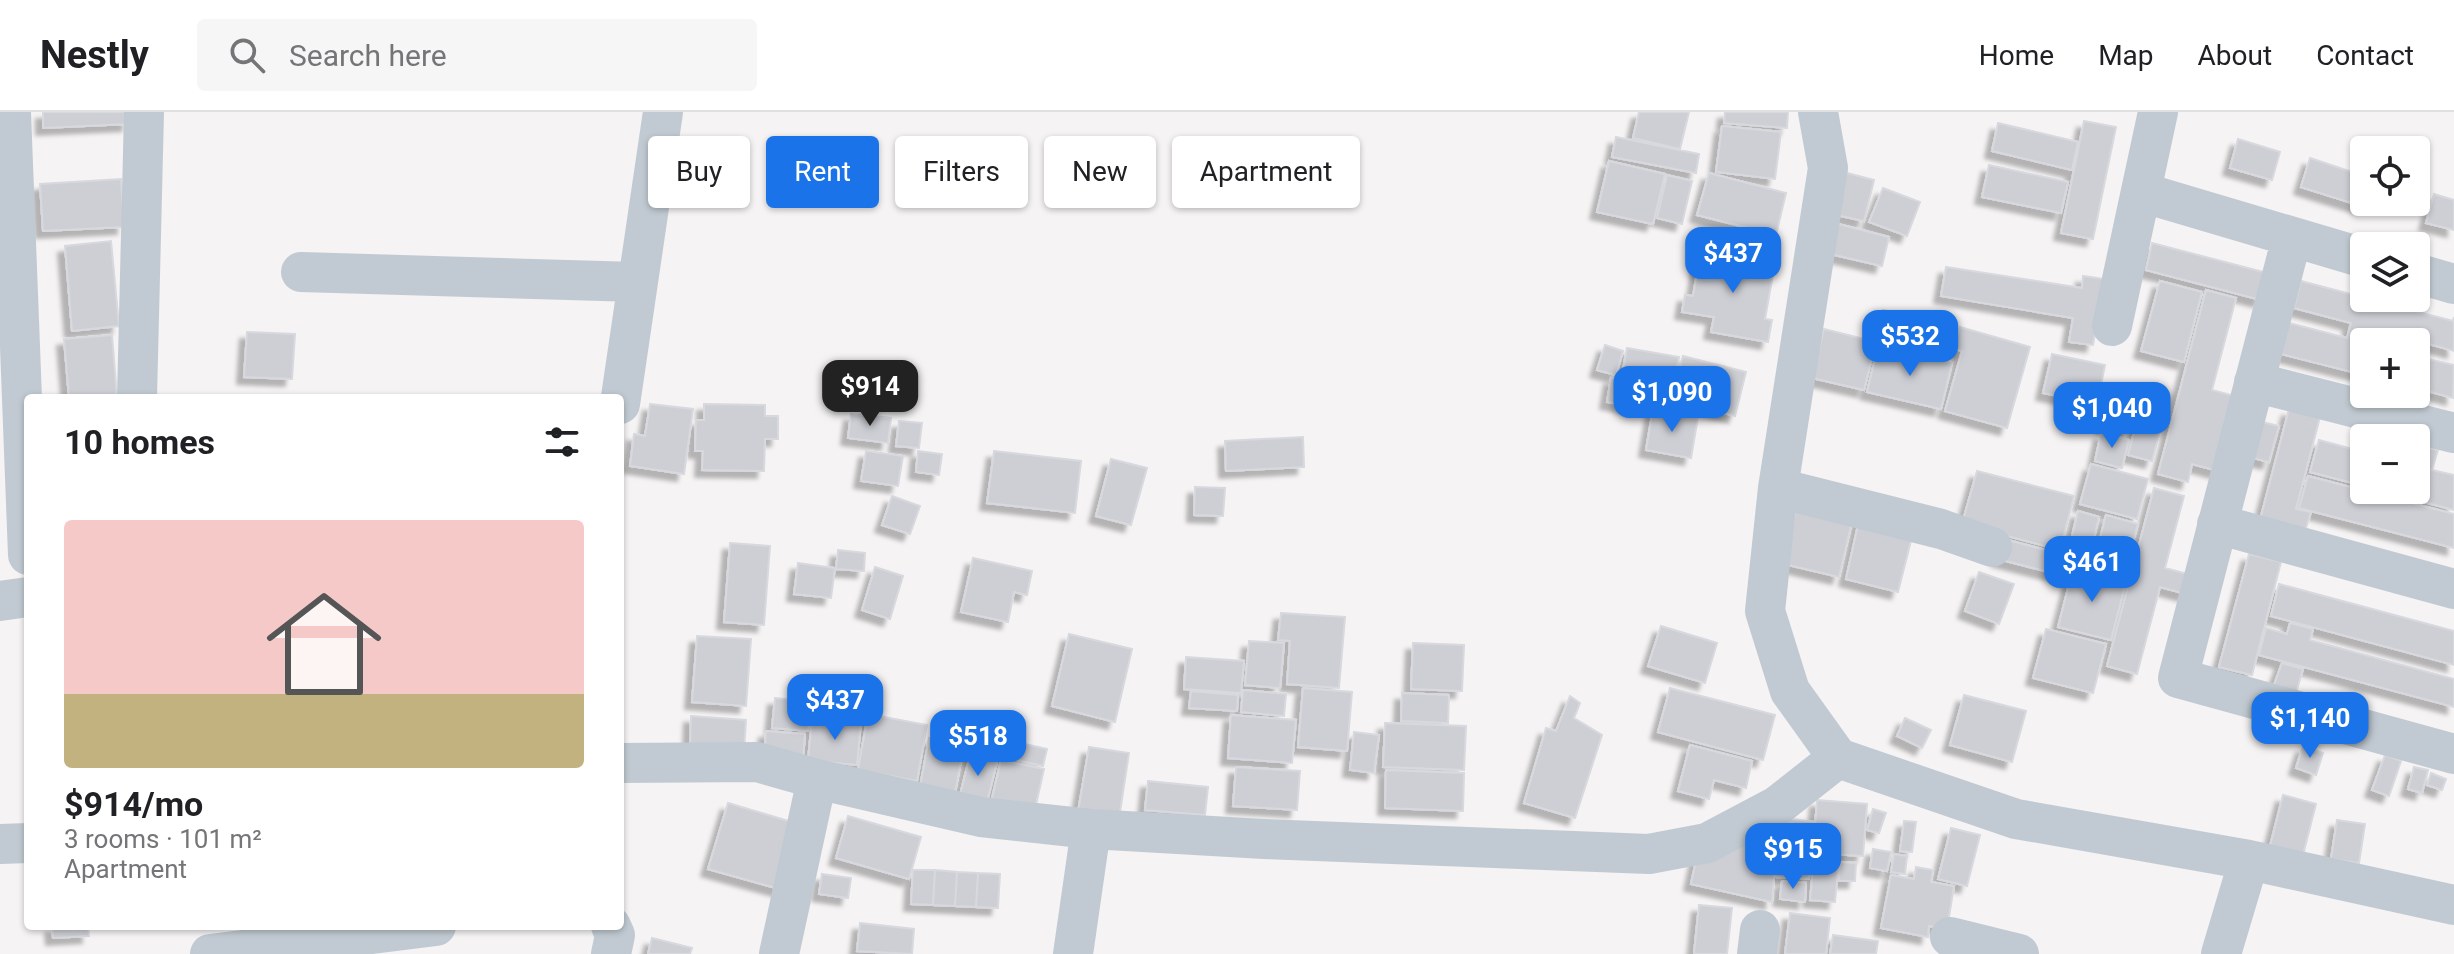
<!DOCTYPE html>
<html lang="en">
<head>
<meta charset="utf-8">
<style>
	:root { --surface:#fff; --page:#f6f6f6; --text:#202124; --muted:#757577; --line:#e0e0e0; --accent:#1a73e8 }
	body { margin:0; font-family:Roboto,sans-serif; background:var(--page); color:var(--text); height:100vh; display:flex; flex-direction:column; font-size:30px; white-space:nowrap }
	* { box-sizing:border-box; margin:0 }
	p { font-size:26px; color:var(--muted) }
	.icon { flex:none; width:44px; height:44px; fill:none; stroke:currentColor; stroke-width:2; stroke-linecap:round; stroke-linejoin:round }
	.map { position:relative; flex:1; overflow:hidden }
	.drawer { position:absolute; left:24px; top:282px; width:600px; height:536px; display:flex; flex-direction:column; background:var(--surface); border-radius:8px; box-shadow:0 2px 6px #0004 }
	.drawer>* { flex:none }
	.banner { position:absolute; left:648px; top:24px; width:760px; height:72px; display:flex; gap:16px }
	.tools { position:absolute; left:2350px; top:24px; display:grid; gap:16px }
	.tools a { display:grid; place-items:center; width:80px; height:80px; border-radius:8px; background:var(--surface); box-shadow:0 2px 6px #0004; font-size:40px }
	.price { position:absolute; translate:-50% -68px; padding:0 18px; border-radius:16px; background:var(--accent); color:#fff; font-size:26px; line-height:52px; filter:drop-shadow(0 2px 4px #0008) }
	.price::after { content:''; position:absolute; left:50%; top:48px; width:24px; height:18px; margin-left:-12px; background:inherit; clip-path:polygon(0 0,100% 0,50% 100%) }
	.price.selected { background:#222; color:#fff }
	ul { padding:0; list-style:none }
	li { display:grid; align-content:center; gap:16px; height:424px; padding:0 40px }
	li span { display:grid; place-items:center; height:248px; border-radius:8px; color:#555 }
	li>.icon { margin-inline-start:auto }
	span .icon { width:144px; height:144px; fill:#fffc; stroke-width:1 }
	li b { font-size:34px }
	h2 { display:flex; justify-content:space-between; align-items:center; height:96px; padding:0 40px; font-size:34px }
	.tag { padding:0 28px; border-radius:8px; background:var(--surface); box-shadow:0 2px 6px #0004; font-size:28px; line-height:72px }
	.tag.selected { background:var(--accent); color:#fff }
	header { display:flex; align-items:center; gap:48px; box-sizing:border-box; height:112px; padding:0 40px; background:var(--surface); border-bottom:2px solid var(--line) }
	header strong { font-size:38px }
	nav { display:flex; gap:44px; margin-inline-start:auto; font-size:28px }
	.search { width:560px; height:72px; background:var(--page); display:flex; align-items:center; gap:20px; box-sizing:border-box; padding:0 28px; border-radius:8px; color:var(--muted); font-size:30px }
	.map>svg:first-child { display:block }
</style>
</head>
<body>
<header>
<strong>Nestly</strong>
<div class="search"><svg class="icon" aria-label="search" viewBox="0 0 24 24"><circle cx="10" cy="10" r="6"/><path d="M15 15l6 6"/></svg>Search here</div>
<nav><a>Home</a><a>Map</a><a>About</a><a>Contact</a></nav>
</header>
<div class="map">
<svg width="2454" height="842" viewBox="0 0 2454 842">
	<defs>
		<filter id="shadow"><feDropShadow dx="-7" dy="7" stdDeviation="2" flood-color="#0004"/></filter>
	</defs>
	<rect width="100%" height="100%" fill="#f5f3f3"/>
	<path fill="#cdcfd5" stroke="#d7d9de" stroke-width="2" filter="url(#shadow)" d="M43 0H128L129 12 43 16Z
		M1639 0H1689L1680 37 1633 26Z
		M1725 0H1788L1787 16 1724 11Z
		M2084 9 2116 15 2093 127 2061 121Z
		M1998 11 2078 30 2072 58 1992 39Z
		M1722 14 1781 20 1775 67 1716 60Z
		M1616 25 1699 42 1696 61 1612 45Z
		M2238 27 2280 40 2272 68 2230 56Z
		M2310 46 2364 64V95L2301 75Z
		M1609 49 1665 62 1653 112 1597 100Z
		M1989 53 2068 70 2061 101 1982 85Z
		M1709 61 1786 81 1776 123 1697 103Z
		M1847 61 1874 68 1864 109 1836 103Z
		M1667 63 1692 69 1682 112 1657 106Z
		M121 67 124 115 43 119 40 72Z
		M1883 76 1920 90 1907 124 1869 110Z
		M2434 82 2454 88V118L2426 111Z
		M1838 112 1889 125 1882 154 1830 142Z
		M111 129 119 214 72 219 65 134Z
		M2152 131 2267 161 2261 188 2146 158Z
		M1701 138 1775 151 1765 207 1772 208 1768 230 1711 220 1714 205 1682 200 1685 183 1693 184Z
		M1946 155 2082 176 2083 164 2104 167 2093 233 2069 230 2073 206 1941 184Z
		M2160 169 2202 180 2184 250 2141 239Z
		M2301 169 2453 209 2454 205V239L2374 217 2370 230H2364V263L2281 242 2289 211 2347 226 2351 211 2294 196Z
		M2206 178 2236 186 2212 278 2238 285 2218 359 2192 352 2188 370 2158 362Z
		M1883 198 1930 207 1924 240 1877 231Z
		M1960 215 2030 235 2007 316 1945 299 1962 239 1954 237Z
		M1824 217 1876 230 1864 278 1812 266Z
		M247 220 295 222 292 267 244 265Z
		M112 223 117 286H69L64 227Z
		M1605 233 1623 239 1616 263 1597 258Z
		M1878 234 1952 251 1941 297 1867 280Z
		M1627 236 1679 245 1669 295 1636 288 1635 295 1607 290 1611 266 1621 268Z
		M2052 242 2105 253 2097 292 2043 281Z
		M1683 244 1746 260 1735 304 1671 287Z
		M2416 244 2454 253 2453 286 2416 276Z
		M2110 285 2135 291 2128 320 2102 314Z
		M650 292 693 297 684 362 630 354 634 322 645 324Z
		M704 292 765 293V304H778V327H765L764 359 702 358 703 339H695L696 308H704Z
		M2141 294 2165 301 2152 349 2128 343Z
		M1653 297 1698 305 1691 346 1646 338Z
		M2289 297 2320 305 2296 397 2311 400 2305 419 2260 408Z
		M851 302 891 306 888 331 848 326Z
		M899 309 922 311 919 336 896 334Z
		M2258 309 2279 314 2269 350 2249 345Z
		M2101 321 2129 328 2122 356 2095 349Z
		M1303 325 1304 355 1226 359 1225 329Z
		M2319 328 2364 340V374L2310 360Z
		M2416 333 2438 338 2432 358 2454 363V398L2378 378H2416Z
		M866 339 903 344 898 374 861 369Z
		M918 339 942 342 939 363 916 360Z
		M994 339 1081 349 1075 401 987 391Z
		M1111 347 1147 356 1131 413 1096 404Z
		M2091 352 2148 367 2137 407 2080 392Z
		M1977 359 2074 384 2060 438 1962 412Z
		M2308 364 2454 402V436L2299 396Z
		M1195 375 1225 376 1223 404 1194 403Z
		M2154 376 2184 384 2165 456 2191 463 2186 482 2160 475 2137 562 2107 554Z
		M892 384 920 394 910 422 882 413Z
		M1798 389 1854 401 1839 465 1784 452Z
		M2078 399 2099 405 2092 434 2071 428Z
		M2106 403 2138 412 2127 450 2096 442Z
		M1860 404 1914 417 1898 480 1846 467Z
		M2004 427 2065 443 2060 463 1998 447Z
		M730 431 770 434 764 513 724 510Z
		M838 438 865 441 864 459 836 457Z
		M2249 442 2281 450 2252 563 2219 555Z
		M973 446 1032 459 1027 483 1014 480 1008 510 961 500Z
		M798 451 835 456 831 486 794 482Z
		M875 455 903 464 890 507 862 498Z
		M2073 457 2126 470 2111 528 2058 515Z
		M1979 460 2014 472 1999 512 1965 499Z
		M2279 472 2454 519V553L2271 504Z
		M1281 501 1345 505 1339 576 1287 572 1290 529 1278 528Z
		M2290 511 2313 517 2310 528 2454 567V595L2259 543 2266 516 2287 522Z
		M1661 514 1717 531 1705 571 1648 554Z
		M2046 517 2106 532 2093 581 2033 566Z
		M1069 522 1132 537 1115 610 1052 594Z
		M697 524 751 527 746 594 692 590Z
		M1249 529 1284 531 1280 576 1245 573Z
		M1413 531 1464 533 1462 579 1411 577Z
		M1186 545 1244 549 1241 581 1184 577Z
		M2282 551 2303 557 2296 581 2274 573Z
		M1303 576 1352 580 1347 639 1298 635Z
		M1670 576 1775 603 1763 648 1658 620Z
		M1243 578 1286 582 1284 604 1241 600Z
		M1191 579 1238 583 1237 599 1189 596Z
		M1402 581 1449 583 1448 611 1401 609Z
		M1964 583 2026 599 2012 650 1950 633Z
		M1570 584 1580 591 1574 606 1602 623 1575 706 1524 691 1546 616 1556 619Z
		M775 586 811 590 808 619 772 616Z
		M960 599 978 603 973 627 954 622Z
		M868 602 927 613 917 669 858 658Z
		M990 602 1016 608 1007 646 981 640Z
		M1231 603 1296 608 1292 651 1228 646Z
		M691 604 746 608 744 639 690 636Z
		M1905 606 1931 618 1922 636 1897 624Z
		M812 607 861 611 857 653 808 648Z
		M1385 611 1466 614 1464 658 1383 655Z
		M766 619 805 622 803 648 764 644Z
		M1354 620 1379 623 1374 661 1350 658Z
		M929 626 964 632 955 681 920 675Z
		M1016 630 1047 637 1043 654 1012 647Z
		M1690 633 1752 649 1746 676 1714 668 1709 687 1678 679Z
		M2303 634 2323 641 2316 663 2296 656Z
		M1089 635 1129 641 1118 713 1077 706Z
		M971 639 998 646 986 694 959 687Z
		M2385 643 2401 649 2389 684 2372 678Z
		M1001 648 1044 657 1032 710 989 699Z
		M1236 655 1300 659 1297 698 1233 694Z
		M2414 655 2428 658 2422 681 2408 677Z
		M1386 658 1464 661 1463 699 1385 696Z
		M2431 661 2446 667 2442 678 2427 673Z
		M1148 669 1208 675 1205 703 1145 698Z
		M2283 683 2316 692 2303 743 2270 734Z
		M1817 688 1867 692 1863 744 1813 741Z
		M728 691 802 713 783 778 708 757Z
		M1873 697 1886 701 1879 721 1867 718Z
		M848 704 921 725 909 767 836 746Z
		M1785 706 1815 710 1812 735 1781 731Z
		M2337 708 2365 712 2359 751 2331 747Z
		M1904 709 1916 710 1912 740 1900 739Z
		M1778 714 1772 790 1691 772 1697 744Z
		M1951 716 1980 723 1967 774 1938 767Z
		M1778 735 1811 738 1809 767 1776 765Z
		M1873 737 1891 740 1887 759 1870 756Z
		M1894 742 1907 744 1905 762 1891 760Z
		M1814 746 1839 748 1835 790 1810 788Z
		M1840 750 1856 751 1855 769H1839Z
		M1916 755 1933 758 1931 770 1954 774 1947 817 1929 814 1928 825 1881 816 1891 763 1914 767Z
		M913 758H935L933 793 911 792Z
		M935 758 957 760 955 794 933 793Z
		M957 760 978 761 976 795 955 794Z
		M978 761 1000 762 998 796 976 795Z
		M822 762 851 766 848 786 819 782Z
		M1782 769 1806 771 1805 790 1780 787Z
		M1699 793 1732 796 1727 842H1694Z
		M1790 801 1830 806 1826 842H1785Z
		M860 811 914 817 912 842 857 839Z
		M52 814H88L89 824 53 826Z
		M1833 823 1878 829 1876 842H1830Z
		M652 826 692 836 690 842H648Z"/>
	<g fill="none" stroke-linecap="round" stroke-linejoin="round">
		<path stroke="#c1cad2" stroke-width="40" d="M11 0 28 443
			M1818 0 1828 56 1778 376 1765 499 1790 579 1838 646 2016 707 2249 748 2454 793
			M2141 80 2364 146
			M2292 125 2178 566 2454 642
			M301 160 636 170
			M2416 161 2454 172
			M2112 214 2158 0
			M2254 270 2454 321
			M137 286 144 0
			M620 292 663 0
			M1778 376 1941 417 1992 435
			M2217 412 2454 477
			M0 489 28 485
			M620 651 757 650 817 667 981 705 1091 717 1264 727 1649 742 1707 731 1777 694 1838 646
			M0 732 28 731
			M611 814 615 823 611 842
			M1950 825 2019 842
			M210 842 436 814
			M779 842 817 667
			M1073 842 1091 717
			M1757 842 1760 818
			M2221 842 2249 748"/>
	</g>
</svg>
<div class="tools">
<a><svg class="icon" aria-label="locate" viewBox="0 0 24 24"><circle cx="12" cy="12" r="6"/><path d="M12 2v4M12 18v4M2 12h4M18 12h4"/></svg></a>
<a><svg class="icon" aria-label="layers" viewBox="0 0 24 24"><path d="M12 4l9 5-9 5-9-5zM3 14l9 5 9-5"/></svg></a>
<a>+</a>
<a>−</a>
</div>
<b class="price" style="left:1733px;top:183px">$437</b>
<b class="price" style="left:1910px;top:266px">$532</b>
<b class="price selected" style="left:870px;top:316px">$914</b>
<b class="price" style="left:1672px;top:322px">$1,090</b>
<b class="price" style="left:2112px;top:338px">$1,040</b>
<b class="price" style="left:2092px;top:492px">$461</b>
<b class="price" style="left:835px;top:630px">$437</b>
<b class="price" style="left:2310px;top:648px">$1,140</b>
<b class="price" style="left:978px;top:666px">$518</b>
<b class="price" style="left:1793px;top:779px">$915</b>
<div class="banner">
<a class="tag">Buy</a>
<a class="tag selected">Rent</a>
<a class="tag">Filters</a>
<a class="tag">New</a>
<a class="tag">Apartment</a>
</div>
<section class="drawer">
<h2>10 homes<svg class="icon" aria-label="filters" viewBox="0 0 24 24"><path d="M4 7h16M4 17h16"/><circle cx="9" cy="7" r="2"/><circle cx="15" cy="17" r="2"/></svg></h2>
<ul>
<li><span style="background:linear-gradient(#f6c9c9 70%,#c2b280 0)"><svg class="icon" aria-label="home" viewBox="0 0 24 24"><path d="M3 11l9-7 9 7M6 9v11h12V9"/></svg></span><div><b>$914/mo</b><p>3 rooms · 101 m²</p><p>Apartment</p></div></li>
</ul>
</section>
</div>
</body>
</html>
